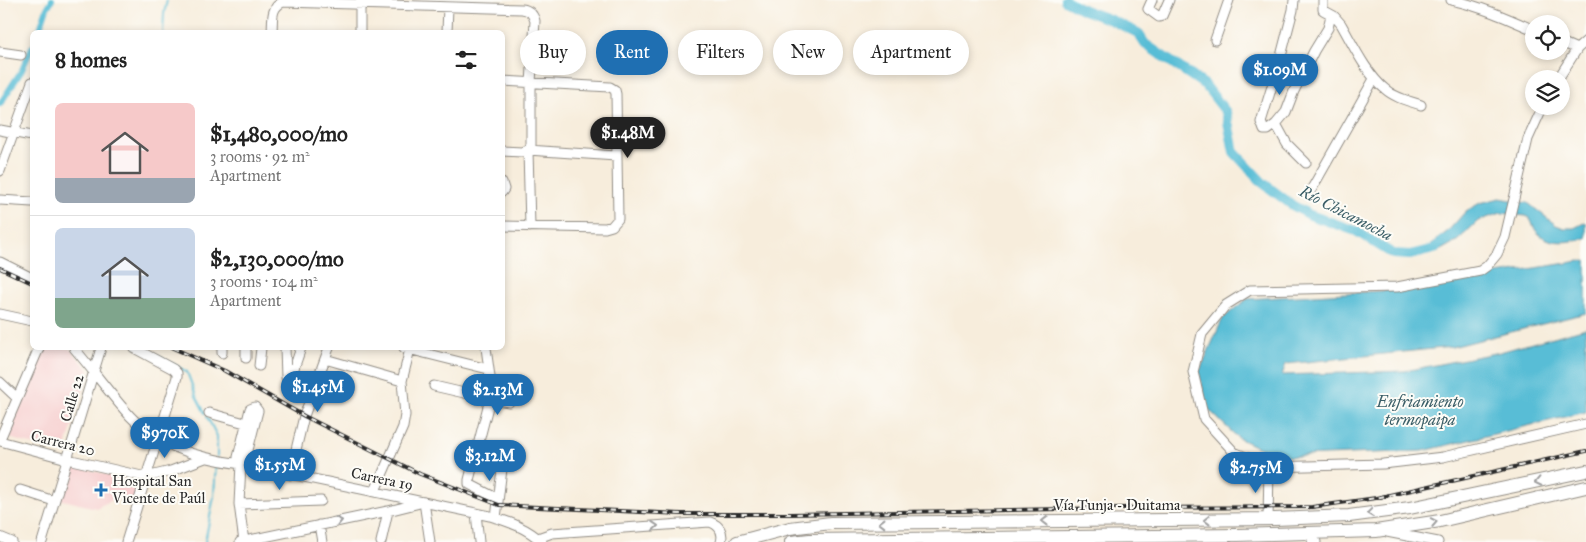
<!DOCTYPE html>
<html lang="en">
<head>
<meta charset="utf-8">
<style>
	:root { --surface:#fff; --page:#f2f2f2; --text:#222; --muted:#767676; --line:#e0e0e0; --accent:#1f6fb2 }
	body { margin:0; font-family:"IM FELL Great Primer",serif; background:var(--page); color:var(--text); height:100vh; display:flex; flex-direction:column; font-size:19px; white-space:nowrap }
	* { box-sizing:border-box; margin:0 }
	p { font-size:16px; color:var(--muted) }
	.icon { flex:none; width:28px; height:28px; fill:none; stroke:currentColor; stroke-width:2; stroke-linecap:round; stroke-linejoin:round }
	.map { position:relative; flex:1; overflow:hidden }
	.details { position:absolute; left:30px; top:30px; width:475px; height:320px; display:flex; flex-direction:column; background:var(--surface); border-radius:8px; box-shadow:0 2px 8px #0003 }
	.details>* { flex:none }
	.hud { position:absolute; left:520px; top:30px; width:475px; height:45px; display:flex; gap:10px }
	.tools { position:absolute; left:1525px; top:15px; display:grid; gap:10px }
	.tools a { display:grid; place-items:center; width:45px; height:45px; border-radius:50%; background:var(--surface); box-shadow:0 2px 8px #0003; font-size:25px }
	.price { position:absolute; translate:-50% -42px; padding:0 11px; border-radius:18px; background:var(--accent); color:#fff; font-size:16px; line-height:32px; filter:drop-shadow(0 1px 2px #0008) }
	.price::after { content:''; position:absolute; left:50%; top:30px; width:15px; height:11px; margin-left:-8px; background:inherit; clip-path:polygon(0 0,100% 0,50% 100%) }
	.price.current { background:#222; color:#fff }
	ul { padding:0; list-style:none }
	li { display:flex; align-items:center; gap:15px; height:125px; padding:0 25px }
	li+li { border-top:1px solid var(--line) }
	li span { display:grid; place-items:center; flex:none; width:140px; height:100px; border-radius:8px; color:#555 }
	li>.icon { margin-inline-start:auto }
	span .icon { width:60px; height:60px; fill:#fffc; stroke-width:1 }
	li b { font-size:21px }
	h2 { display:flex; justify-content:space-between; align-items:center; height:60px; padding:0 25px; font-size:21px }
	.pill { padding:0 18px; border-radius:22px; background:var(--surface); box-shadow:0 2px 8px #0003; font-size:18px; line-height:45px }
	.pill.current { background:var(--accent); color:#fff }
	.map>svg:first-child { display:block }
</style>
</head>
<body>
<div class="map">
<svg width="1586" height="542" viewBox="0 0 1586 542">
	<rect width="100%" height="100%" fill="#fdfcf7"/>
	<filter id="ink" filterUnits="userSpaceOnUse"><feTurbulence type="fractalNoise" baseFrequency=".02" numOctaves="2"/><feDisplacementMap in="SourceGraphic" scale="10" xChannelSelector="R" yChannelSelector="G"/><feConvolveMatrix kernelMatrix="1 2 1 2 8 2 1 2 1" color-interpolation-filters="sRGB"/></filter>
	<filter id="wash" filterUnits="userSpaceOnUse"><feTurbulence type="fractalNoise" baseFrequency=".0096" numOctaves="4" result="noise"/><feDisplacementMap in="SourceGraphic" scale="20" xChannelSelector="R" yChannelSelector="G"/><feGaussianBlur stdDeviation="1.12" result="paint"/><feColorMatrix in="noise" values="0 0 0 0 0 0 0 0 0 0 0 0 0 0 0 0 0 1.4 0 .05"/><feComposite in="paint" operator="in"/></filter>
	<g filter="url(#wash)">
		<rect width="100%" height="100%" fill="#f7eddc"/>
		<path fill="#f7d0d0" d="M45 348H69L89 370 64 453 5 437Z
			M69 464 141 484 138 496H135V501L116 498 96 508 59 499Z"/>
		<path fill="#58bdd6" stroke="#427480" d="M1500 198 1528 203 1556 225 1564 228H1574L1586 222V238C1570 242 1550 246 1537 232 1533 228 1533 222 1530 218L1526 216 1501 213 1478 221 1457 241 1437 252 1430 245 1448 231 1466 211 1480 203Z
			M1586 260V313L1452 347 1286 364 1282 375 1405 371 1500 352 1586 328V412L1423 451 1278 457 1238 438 1207 408 1199 372 1223 318 1247 299 1396 290Z"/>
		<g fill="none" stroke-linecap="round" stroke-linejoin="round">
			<path stroke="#58bdd6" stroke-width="2" d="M163 32 164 14 167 0
				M143 348 187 372 196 396 205 413
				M207 417 217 436V457
				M205 542 214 496 216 462"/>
			<path stroke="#58bdd6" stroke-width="6" d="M39 32 47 8 52 0
				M0 104 22 70 32 47"/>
			<path stroke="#58bdd6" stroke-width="10" d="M1065 0 1084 10 1111 20 1138 33 1145 44 1205 85 1226 112 1234 152 1263 183 1292 205 1310 215 1356 231 1393 254 1410 255 1434 249 1444 240"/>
		</g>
	</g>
	<g filter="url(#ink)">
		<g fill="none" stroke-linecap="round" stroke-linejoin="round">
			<defs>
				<path id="minor" d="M1152 0 1148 9 1159 17 1162 16 1169 0
					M1323 0V10L1334 16 1341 24C1352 43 1367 75 1385 89 1395 98 1409 101 1421 105
					M1451 0C1480 6 1507 18 1534 30
					M272 32C273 21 270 7 283 2L522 9C530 10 533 14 535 21L531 83V145L528 150 530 227
					M360 32V4
					M447 32 448 7
					M1215 40 1229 0
					M1561 42 1577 49 1586 41
					M0 52 21 55
					M1558 79 1577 49
					M502 81 610 87 615 90 616 94 618 219 612 226 605 228 502 226
					M1543 106 1528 139 1505 237 1497 254 1487 266 1480 271 1397 287 1250 290 1226 305 1202 334 1193 372 1204 419 1234 452 1269 467 1383 464 1443 457 1586 424
					M1276 124 1268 130H1264L1261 122 1280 60 1293 10 1294 0
					M0 130 32 136
					M502 151 522 152 528 150 616 156
					M1306 163 1287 144 1276 124 1286 112 1294 91 1314 51 1328 28 1331 15
					M0 171 32 82
					M502 183 504 189 502 192
					M1310 192 1374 79
					M0 200 32 202
					M0 262 32 278
					M0 314 32 321
					M74 348C93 370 110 394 130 416 157 446 202 459 241 464L490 516C510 522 527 528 542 542
					M285 348 286 377 289 378 291 377 301 348
					M404 348 488 369
					M486 348 492 391 469 480V484L498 499
					M222 353V348
					M246 358V348
					M325 359 402 381
					M259 366 261 348
					M0 382 17 398
					M434 386 490 399 509 402
					M209 413 252 425
					M0 439 39 348
					M0 441 67 459 146 477 171 471 205 458
					M241 464 246 458 258 411 255 407 250 409 238 457 241 464 239 504 244 542
					M290 475 304 416 329 348
					M20 490 54 501
					M375 491 403 427 405 415 402 381 410 349
					M239 504 321 501
					M476 513 479 542
					M496 518 502 469
					M1268 520 1269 467
					M319 525 322 542
					M1387 532 1438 542
					M1311 533 1312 540 1316 542
					M0 537 12 542
					M538 538 552 533 710 522C719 525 724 532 721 542
					M42 542 101 348
					M126 542 177 377V373L173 369 134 348
					M240 542 388 511 424 502 430 542
					M381 542 388 511"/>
				<path id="highway" d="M737 542 790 528 831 523 1275 519 1349 516 1410 508 1586 471
					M791 542 810 540 1238 535 1376 531 1440 521 1586 487"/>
			</defs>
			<use href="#minor" stroke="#918c84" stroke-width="11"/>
			<use href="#highway" stroke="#918c84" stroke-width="14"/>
			<use href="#minor" stroke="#fff" stroke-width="9"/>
			<use href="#highway" stroke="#fff" stroke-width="12"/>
			<defs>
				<path id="rail" d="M0 268 32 283
					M173 348 225 371 304 416 420 474 499 505 681 514H791L1113 508 1312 507 1376 498 1586 451"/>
			</defs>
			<use href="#rail" stroke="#2b2b2b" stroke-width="4"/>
			<use href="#rail" stroke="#fdfcf7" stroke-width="2" stroke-dasharray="5.5" stroke-linecap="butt"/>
		</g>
		<defs><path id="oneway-chevron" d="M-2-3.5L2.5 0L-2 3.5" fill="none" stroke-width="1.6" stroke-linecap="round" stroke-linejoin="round" transform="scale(1.25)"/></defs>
		<g stroke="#a0a0a0">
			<use href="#oneway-chevron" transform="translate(1538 482) rotate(168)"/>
			<use href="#oneway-chevron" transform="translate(1370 513) rotate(173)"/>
			<use href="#oneway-chevron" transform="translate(1207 520) rotate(180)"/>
			<use href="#oneway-chevron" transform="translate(339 521) rotate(-12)"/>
			<use href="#oneway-chevron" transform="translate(1045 521) rotate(180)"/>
			<use href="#oneway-chevron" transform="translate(1434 522) rotate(-11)"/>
			<use href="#oneway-chevron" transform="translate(882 523) rotate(180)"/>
			<use href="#oneway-chevron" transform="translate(655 526) rotate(-4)"/>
		</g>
	</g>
	<path fill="#1f6fb2" stroke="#fdfcf7" stroke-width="2" d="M98.5 482.5h5v5h5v5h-5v5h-5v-5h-5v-5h5z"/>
	<g text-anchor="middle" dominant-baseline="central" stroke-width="4" stroke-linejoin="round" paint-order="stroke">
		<g font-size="15" fill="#2b2b2b" stroke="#fdfcf7">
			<text transform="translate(72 398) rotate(-73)">Calle 22</text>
			<text transform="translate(63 443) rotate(14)">Carrera 20</text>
			<text transform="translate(382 479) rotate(12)">Carrera 19</text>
			<text x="1117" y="505">Vía Tunja - Duitama</text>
		</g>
		<g font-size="15" fill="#2b2b2b" stroke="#fdfcf7" text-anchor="start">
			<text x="112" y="481">Hospital San<tspan x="112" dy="17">Vicente de Paúl</tspan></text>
		</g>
		<g font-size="16" font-style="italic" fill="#3b5e67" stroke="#fdfcf7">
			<text transform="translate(1346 213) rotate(27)">Río Chicamocha</text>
			<text x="1420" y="401">Enfriamiento<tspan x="1420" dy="18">termopaipa</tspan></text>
		</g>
	</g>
</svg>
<div class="tools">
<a><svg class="icon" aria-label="locate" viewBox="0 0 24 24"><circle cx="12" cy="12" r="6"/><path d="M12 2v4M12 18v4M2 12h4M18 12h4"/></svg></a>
<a><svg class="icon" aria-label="layers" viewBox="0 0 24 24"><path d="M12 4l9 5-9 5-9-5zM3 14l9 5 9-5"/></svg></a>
</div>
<b class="price" style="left:1280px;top:96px">$1.09M</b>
<b class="price current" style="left:628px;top:159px">$1.48M</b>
<b class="price" style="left:318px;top:413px">$1.45M</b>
<b class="price" style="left:498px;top:416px">$2.13M</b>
<b class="price" style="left:165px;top:459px">$970K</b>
<b class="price" style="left:490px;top:482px">$3.12M</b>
<b class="price" style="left:280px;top:491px">$1.55M</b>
<b class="price" style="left:1256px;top:494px">$2.75M</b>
<div class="hud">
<a class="pill">Buy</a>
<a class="pill current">Rent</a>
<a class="pill">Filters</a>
<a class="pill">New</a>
<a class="pill">Apartment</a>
</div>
<section class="details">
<h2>8 homes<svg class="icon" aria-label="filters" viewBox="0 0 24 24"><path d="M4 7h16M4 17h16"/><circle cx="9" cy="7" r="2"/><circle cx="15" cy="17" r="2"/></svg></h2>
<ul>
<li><span style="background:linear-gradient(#f6c9c9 75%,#9aa5b1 0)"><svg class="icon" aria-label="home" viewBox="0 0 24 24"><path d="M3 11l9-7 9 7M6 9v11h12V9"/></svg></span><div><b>$1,480,000/mo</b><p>3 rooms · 92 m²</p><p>Apartment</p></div></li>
<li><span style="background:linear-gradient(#c9d6e8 70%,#7fa58c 0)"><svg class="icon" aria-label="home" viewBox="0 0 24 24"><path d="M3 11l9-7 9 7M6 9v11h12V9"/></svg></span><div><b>$2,130,000/mo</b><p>3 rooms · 104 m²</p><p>Apartment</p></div></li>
</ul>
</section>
</div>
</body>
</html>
